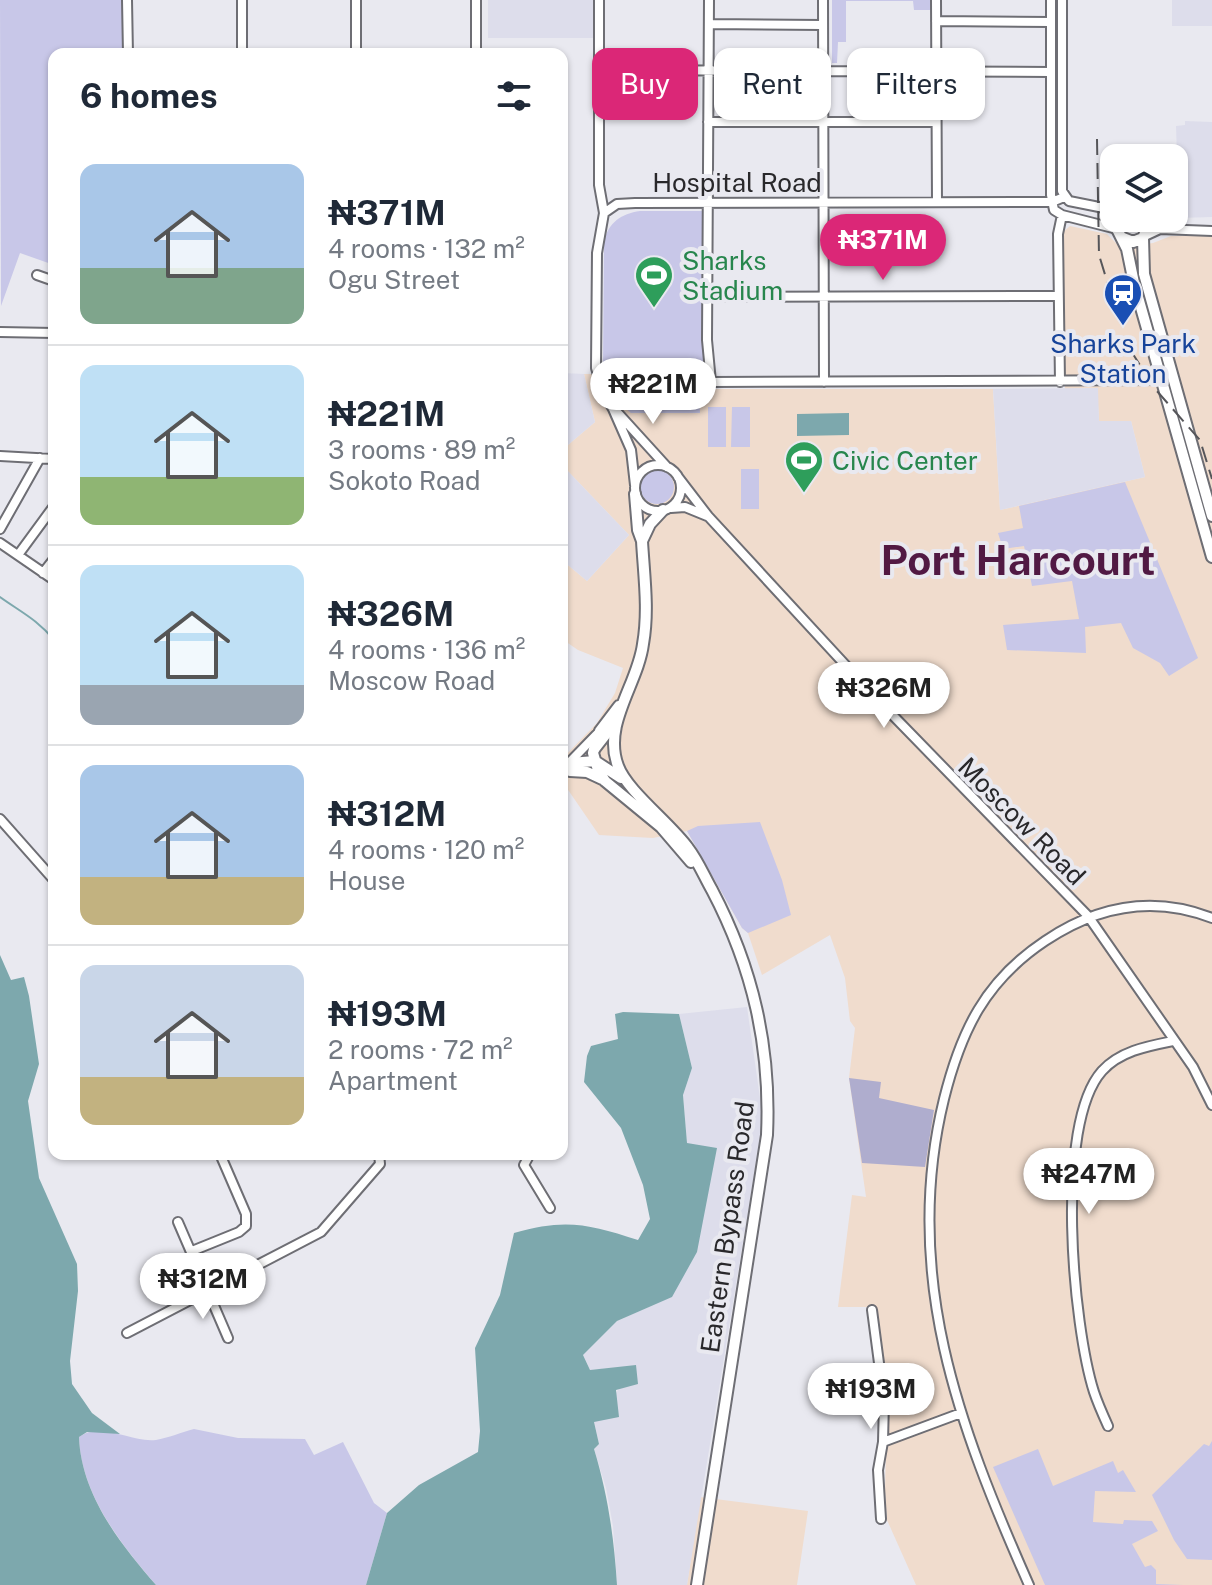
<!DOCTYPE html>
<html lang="en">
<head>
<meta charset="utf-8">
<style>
	:root { --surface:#fff; --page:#f6f6f7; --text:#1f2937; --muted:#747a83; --line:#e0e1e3; --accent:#db2777 }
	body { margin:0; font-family:"Public Sans",sans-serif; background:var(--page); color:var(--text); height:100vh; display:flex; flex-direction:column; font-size:30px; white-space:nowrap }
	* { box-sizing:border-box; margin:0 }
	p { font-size:26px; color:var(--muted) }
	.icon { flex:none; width:44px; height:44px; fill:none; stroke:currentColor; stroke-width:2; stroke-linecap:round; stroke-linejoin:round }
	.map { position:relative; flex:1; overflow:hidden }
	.details { position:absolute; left:48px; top:48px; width:520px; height:1112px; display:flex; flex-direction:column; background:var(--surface); border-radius:16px; box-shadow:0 2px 6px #0004 }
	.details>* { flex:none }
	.hud { position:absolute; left:592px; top:48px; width:500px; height:72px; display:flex; gap:16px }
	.buttons { position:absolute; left:1100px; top:144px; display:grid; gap:16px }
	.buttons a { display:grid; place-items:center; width:88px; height:88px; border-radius:16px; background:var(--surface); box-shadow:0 2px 6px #0004; font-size:40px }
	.price { position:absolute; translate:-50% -68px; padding:0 18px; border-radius:28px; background:#fff; color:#222; font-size:26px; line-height:52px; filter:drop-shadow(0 2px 4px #0008) }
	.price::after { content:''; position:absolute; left:50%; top:48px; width:24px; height:18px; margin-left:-12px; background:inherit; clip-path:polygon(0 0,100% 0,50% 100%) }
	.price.on { background:var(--accent); color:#fff }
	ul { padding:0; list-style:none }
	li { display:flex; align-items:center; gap:24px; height:200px; padding:0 32px }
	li+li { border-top:2px solid var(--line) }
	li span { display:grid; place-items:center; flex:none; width:224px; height:160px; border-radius:16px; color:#555 }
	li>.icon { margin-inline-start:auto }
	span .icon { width:96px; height:96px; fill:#fffc; stroke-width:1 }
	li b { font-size:34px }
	h2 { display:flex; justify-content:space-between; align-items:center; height:96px; padding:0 32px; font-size:34px }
	.tag { padding:0 28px; border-radius:16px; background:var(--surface); box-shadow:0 2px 6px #0004; font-size:28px; line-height:72px }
	.tag.on { background:var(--accent); color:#fff }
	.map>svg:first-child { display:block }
</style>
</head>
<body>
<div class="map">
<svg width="1212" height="1585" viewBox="0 0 1212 1585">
	<rect width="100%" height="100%" fill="#e9e9f0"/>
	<path fill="#f0dccd" d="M1070 226 1107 234 1118 245 1132 246 1153 243 1171 236H1212V1585H916L887 1520 885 1491 887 1405 874 1307H838L852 1195 866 1197 849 1078 855 1028 850 1021 845 978 830 935 762 975 748 933 742 928 687 831 653 838 599 835 562 781V759L597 723 615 693 623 668 578 650 562 639V560L587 581 629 535 562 465V450L595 422 584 374H604L606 381 699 413V389H993L1000 510 1145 477 1131 421H1099L1097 388 1065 389 1062 305V233Z
		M700 1497 808 1511 797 1585H687Z"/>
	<path fill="#ddddeb" d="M488 0H593V38H488Z
		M1172 0H1212V26H1172Z
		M1185 121 1212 122V217L1179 218 1176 126 1185 125Z
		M562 373 584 374 595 422 562 450Z
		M1098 388 1099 421H1131L1145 477 1000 510 993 389Z
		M562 465 629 535 587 581 562 560Z
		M747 1007 763 1119 687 1585H617L613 1526 606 1488 594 1449 599 1444 594 1422 636 1366 590 1370 583 1355 617 1321 671 1297 716 1149 687 1144 683 1094 692 1068 679 1014Z"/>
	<path fill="#c8c7e8" d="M0 0H122V54H54V265L20 253 1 306Z
		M832 0H931V10H914L913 1H846V42H838L837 63H832Z
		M640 211H704V389L699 390 700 413H631C615 399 607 388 603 367L604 241C609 222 621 214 640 211Z
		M708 407H726V447H708Z
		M732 407H750V447H731Z
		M741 469H759V509H741Z
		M640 487a17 17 0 1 1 34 0a17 17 0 1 1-34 0Z
		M1125 482 1198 658 1169 676 1160 663 1133 648 1121 623 1085 627 1086 653 1007 650 1003 625 1079 619 1072 581 1032 586 1024 546 1003 549 998 533 1023 528 1019 506Z
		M760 822 782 880 791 915 748 933 742 928 687 831 698 826Z
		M194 1429 238 1438 305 1439 314 1455 343 1442 374 1503 387 1513 366 1585H156C120 1543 81 1494 79 1437 102 1421 131 1443 156 1440 168 1438 182 1432 194 1429Z
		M1212 1441V1560L1187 1559 1174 1540 1152 1495 1204 1444 1209 1446Z
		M1038 1449 1053 1486 1113 1461 1118 1473 1123 1470 1136 1492 1095 1491 1093 1522 1123 1524 1124 1520 1152 1521 1158 1531 1132 1544 1145 1567 1151 1565 1156 1570V1584L1183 1585H1045L993 1467Z"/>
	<path fill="#afadce" d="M849 1078 881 1082 879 1098 934 1110 925 1167 862 1163Z"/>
	<path fill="#7da8ad" d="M849 413V435L797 436V414Z
		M0 955 11 980 24 977 29 996 39 1064 28 1101 39 1178 77 1264 78 1291 70 1361 72 1384 92 1413 120 1434 87 1432 79 1437C81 1494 120 1544 156 1585H0Z
		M623 1012 679 1014 692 1068 683 1095 687 1143 717 1148 697 1252 672 1297 617 1321 583 1355 590 1370 636 1365 638 1384 616 1390 619 1417 594 1422 599 1444 594 1449C608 1495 614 1538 617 1585H366L387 1513 419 1485 478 1452 480 1431 475 1348 500 1295 514 1233C565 1218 589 1224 638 1240L650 1219 643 1185 621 1128 584 1082 587 1056 591 1046 618 1039 615 1014Z"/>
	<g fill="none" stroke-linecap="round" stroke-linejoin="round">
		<path stroke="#7da8ad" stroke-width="2" d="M0 597C21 612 38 620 54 640"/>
		<defs>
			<path id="minor" d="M127 0 128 54
				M242 0V54
				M356 0V54
				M476 0V54
				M599 0V185L604 213 597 253 596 368 603 392 613 409 631 450 635 485
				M709 0 707 340 711 382 1161 380
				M823 0 824 382
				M936 0 937 202
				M1051 0V195L1054 210 1062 215 1117 229
				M1062 0V191L1069 201 1114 210
				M936 21 1051 22
				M709 24 822 25
				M599 70 1051 72
				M708 122H935
				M604 213 617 204 635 203 1037 202H1052L1064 197
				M1145 236 1160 229 1212 231
				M37 275 54 281
				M708 297 1058 296
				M0 332 54 333
				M1060 382 1058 234 1062 215
				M617 412 667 467
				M0 456 54 459
				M635 488a23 23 0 1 1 46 0a23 23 0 1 1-46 0Z
				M678 477 708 516 874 696 1088 916 1193 1067 1212 1105
				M671 508 685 507 707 516
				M0 529 40 458
				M0 543 54 580
				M18 555 54 506
				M43 573 54 559
				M594 751 615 724
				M562 770 596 735
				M0 819 54 880
				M530 1154 524 1165 550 1208
				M178 1222 228 1338
				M192 1251 239 1232 246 1226V1214L220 1154
				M872 1310 884 1401 883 1442
				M127 1333 321 1232 380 1164 379 1154
				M1108 1426C1103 1415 1098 1404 1094 1392 1073 1326 1054 1125 1102 1071 1120 1051 1148 1046 1173 1041
				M881 1519 878 1470 883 1442 961 1413
				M1029 1585C959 1427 901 1274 944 1099 961 1031 985 981 1045 941 1097 906 1153 895 1212 918"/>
			<path id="major" d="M1119 218 1117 229 1127 249 1134 283 1212 557
				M1123 238 1133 242 1143 238 1148 226 1146 218
				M1143 238 1144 274 1212 516
				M635 494 638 530 642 541C644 576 649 610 643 644 638 684 602 724 618 766 627 791 670 823 688 848 698 861 704 876 712 890 753 968 771 1047 767 1135L697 1585
				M642 541 650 524 663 510
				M619 706 600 731 596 741 593 753 598 770 605 781 661 827 691 862
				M570 763 595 761 621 778
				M570 771 587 772 602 779"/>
		</defs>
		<use href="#minor" stroke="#6e6e74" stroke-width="12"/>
		<use href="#major" stroke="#6e6e74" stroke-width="14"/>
		<use href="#minor" stroke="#fff" stroke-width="8"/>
		<use href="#major" stroke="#fff" stroke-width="10"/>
		<path stroke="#56565a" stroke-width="2" stroke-dasharray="16 8" stroke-linecap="butt" d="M1097 139 1099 255 1111 294
			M1131 351 1156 390 1200 440 1212 479"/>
	</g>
	<defs>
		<symbol id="stadium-pin" viewBox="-11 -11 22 30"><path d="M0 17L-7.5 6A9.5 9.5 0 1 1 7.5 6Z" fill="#2e9e5b" stroke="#e9e9f0"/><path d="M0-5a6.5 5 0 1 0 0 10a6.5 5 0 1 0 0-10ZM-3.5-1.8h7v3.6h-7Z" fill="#fff"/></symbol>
		<symbol id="station-pin" viewBox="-11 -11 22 30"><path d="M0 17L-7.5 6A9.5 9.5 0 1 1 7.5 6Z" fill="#1a4fb4" stroke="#e9e9f0"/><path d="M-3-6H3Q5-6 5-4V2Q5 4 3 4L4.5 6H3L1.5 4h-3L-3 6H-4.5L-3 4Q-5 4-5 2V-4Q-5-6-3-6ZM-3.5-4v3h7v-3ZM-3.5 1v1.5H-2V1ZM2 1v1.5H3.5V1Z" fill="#fff"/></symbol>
	</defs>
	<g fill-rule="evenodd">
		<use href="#stadium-pin" x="632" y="253" width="44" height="60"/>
		<use href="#station-pin" x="1101" y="271" width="44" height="60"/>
		<use href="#stadium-pin" x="782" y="438" width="44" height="60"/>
	</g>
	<g text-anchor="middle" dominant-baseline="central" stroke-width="8" stroke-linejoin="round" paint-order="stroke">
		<g font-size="26" fill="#29282b" stroke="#e9e9f0">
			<text x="737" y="182">Hospital Road</text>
			<text transform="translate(1022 821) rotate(45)">Moscow Road</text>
			<text transform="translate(727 1227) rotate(-82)">Eastern Bypass Road</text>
		</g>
		<g font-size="26" fill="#27864d" stroke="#e9e9f0" text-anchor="start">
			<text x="682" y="260">Sharks<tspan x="682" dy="30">Stadium</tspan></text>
			<text x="832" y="460">Civic Center</text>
		</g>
		<g font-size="26" fill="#164399" stroke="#e9e9f0">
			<text x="1123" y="343">Sharks Park<tspan x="1123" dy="30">Station</tspan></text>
		</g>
		<g font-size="42" font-weight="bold" fill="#511943" stroke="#e9e9f0">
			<text x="1018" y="559">Port Harcourt</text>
		</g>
	</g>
</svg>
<div class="buttons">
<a><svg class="icon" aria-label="layers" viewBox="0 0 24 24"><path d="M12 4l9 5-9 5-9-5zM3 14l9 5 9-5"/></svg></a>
</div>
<b class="price on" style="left:883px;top:282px">₦371M</b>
<b class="price" style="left:653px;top:426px">₦221M</b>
<b class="price" style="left:884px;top:730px">₦326M</b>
<b class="price" style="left:1089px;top:1216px">₦247M</b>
<b class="price" style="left:203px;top:1321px">₦312M</b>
<b class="price" style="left:871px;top:1431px">₦193M</b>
<div class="hud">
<a class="tag on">Buy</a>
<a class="tag">Rent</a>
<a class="tag">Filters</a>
</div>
<section class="details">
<h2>6 homes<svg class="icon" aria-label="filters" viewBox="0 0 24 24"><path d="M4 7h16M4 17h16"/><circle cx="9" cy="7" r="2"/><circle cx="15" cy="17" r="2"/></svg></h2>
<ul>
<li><span style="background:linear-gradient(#a9c7e8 65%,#7fa58c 0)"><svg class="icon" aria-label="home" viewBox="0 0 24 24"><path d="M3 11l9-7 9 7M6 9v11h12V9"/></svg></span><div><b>₦371M</b><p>4 rooms · 132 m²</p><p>Ogu Street</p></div></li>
<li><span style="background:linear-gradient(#bfe0f5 70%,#8fb573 0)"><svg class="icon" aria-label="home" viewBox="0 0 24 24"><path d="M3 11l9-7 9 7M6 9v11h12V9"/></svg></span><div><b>₦221M</b><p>3 rooms · 89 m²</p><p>Sokoto Road</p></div></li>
<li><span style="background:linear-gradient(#bfe0f5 75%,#9aa5b1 0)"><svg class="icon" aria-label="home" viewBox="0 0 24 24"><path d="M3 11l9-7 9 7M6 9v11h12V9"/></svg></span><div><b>₦326M</b><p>4 rooms · 136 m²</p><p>Moscow Road</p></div></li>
<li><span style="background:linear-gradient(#a9c7e8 70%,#c2b280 0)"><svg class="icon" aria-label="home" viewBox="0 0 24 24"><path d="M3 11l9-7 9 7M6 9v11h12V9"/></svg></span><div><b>₦312M</b><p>4 rooms · 120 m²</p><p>House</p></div></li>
<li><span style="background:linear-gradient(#c9d6e8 70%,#c2b280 0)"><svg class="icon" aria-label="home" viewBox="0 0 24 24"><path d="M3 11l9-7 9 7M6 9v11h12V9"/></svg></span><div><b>₦193M</b><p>2 rooms · 72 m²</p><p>Apartment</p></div></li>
</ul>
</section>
</div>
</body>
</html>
